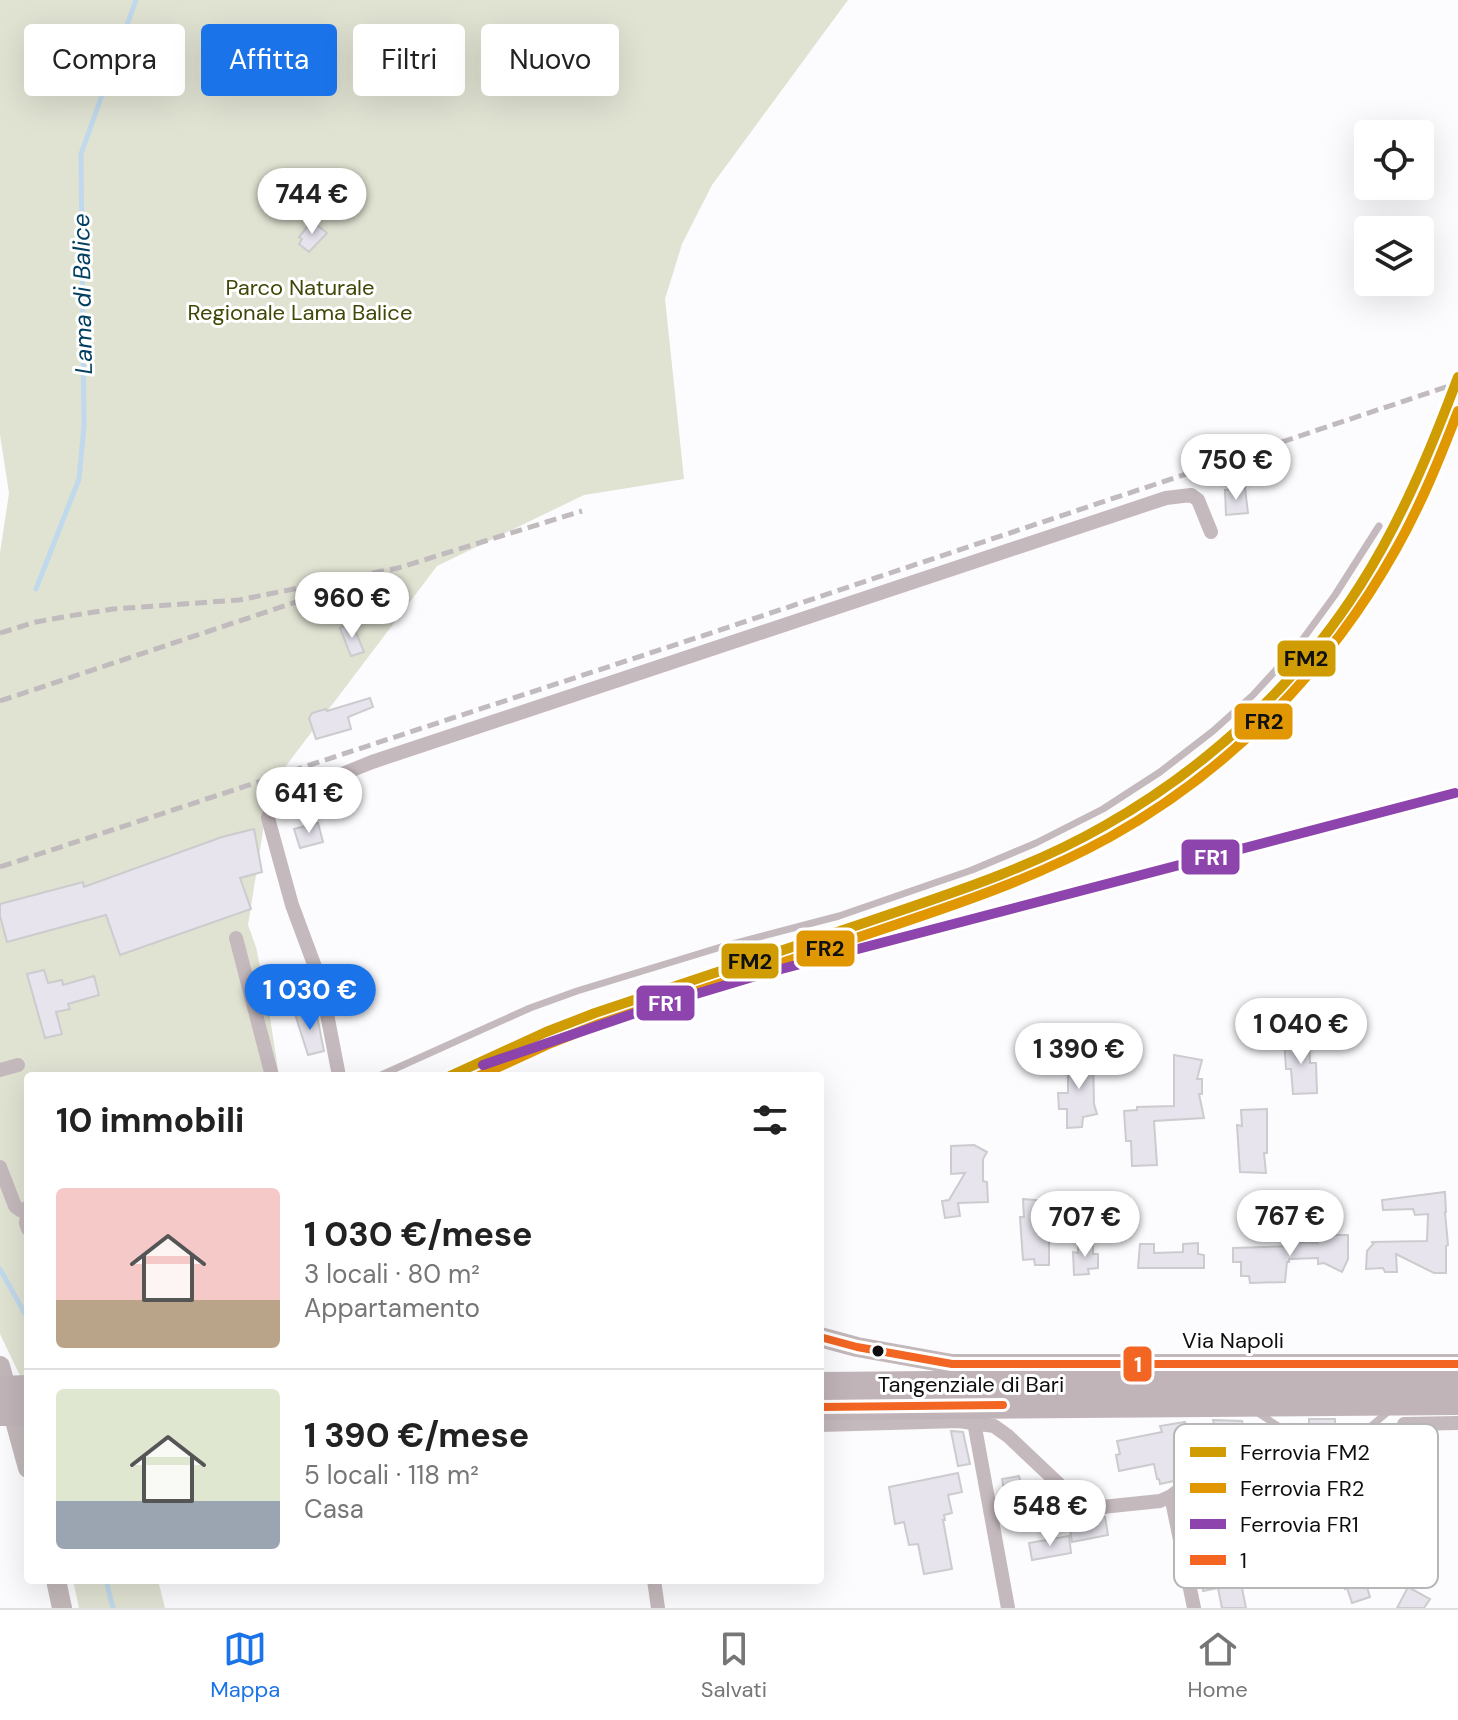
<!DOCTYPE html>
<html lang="it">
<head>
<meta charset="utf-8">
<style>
	:root { --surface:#fff; --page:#f6f6f6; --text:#222; --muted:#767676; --line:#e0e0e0; --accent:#1a73e8 }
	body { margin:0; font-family:"DM Sans",sans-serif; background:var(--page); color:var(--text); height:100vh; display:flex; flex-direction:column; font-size:30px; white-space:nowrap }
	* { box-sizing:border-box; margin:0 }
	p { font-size:26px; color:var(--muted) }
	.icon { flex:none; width:44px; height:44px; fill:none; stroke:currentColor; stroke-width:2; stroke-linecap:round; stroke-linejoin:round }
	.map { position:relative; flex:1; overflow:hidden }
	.side { position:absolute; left:24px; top:1072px; width:800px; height:512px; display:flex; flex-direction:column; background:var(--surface); border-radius:8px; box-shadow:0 8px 32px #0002 }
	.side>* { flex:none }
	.top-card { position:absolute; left:24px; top:24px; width:800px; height:72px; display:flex; gap:16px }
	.fabs { position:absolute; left:1354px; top:120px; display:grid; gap:16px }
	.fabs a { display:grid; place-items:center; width:80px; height:80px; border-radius:8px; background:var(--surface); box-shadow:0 8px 32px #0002; font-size:40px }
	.price { position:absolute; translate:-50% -68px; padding:0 18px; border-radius:28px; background:#fff; color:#222; font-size:26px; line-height:52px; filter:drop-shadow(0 2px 4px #0008) }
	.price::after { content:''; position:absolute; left:50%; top:48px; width:24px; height:18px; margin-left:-12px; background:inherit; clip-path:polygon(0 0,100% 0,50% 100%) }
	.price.selected { background:var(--accent); color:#fff }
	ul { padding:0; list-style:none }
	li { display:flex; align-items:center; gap:24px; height:200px; padding:0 32px }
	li+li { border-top:2px solid var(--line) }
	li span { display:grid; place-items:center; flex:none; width:224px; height:160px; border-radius:8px; color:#555 }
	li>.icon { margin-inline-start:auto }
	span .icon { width:96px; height:96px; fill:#fffc; stroke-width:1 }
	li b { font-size:34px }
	h2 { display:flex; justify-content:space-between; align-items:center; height:96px; padding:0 32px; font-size:34px }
	.pill { padding:0 28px; border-radius:8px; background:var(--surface); box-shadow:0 8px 32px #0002; font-size:28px; line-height:72px }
	.pill.selected { background:var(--accent); color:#fff }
	.dock { display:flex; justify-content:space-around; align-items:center; height:112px; border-top:2px solid var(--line); background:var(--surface); font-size:22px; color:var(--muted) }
	.dock a { display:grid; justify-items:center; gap:4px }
	.dock .selected { color:var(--accent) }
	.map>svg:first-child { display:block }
</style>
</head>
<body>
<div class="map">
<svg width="1458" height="1608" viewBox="0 0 1458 1608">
	<rect width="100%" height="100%" fill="#fcfbfe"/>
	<path fill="#e0e2d2" d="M0 0H848L712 185 682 244 665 299 684 479 584 495 437 566 270 787 248 925 256 947 269 1011 279 1076H28V1401L23 1382 0 1334V553L9 493 0 435Z
		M73 1580H158L165 1608H79Z"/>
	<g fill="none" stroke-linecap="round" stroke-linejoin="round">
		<path stroke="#c1d9ec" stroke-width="5" d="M36 589 79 479 84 426 81 154 136 0
			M0 1269 28 1319
			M106 1580 113 1608"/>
	</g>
	<path fill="#e7e4ed" stroke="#cccbce" stroke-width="2" d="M312 221 327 233 309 252 299 244 302 239 299 237Z
		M1245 488 1248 513 1226 515 1225 490Z
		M352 623 364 652 351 656 340 628Z
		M370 698 373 707 348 717 351 729 316 739 309 718 312 713 326 709 327 711Z
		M318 823 323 842 300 848 294 829Z
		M254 829 262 872 240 878 251 909 120 955 106 915 7 942 0 916V904L83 882 84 887 222 837Z
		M44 970 48 983 62 980 63 985 94 976 99 995 68 1004 70 1009 56 1012 62 1034 45 1038 27 974Z
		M316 1011 324 1051 308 1055 295 1014Z
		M1309 1037 1310 1063H1316L1317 1093 1293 1094 1291 1069H1286L1284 1039Z
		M1080 1053 1093 1057 1094 1104 1097 1114 1083 1117 1082 1127 1067 1128V1109H1059L1058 1093H1068V1057H1079Z
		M1174 1055 1202 1060 1197 1079H1202V1094H1199L1204 1118 1154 1121 1157 1165 1132 1166 1131 1141H1126L1124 1111 1137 1110V1107L1174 1106Z
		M1267 1109V1153H1264L1266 1173 1240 1172 1237 1125 1242 1126 1241 1110Z
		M974 1145 987 1152 983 1159V1181L987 1182 988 1202 958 1203 960 1216 945 1218 942 1201 949 1200 965 1173 951 1174V1146Z
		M1445 1192 1446 1212H1445L1448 1245 1446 1246V1273H1434L1396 1254 1397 1272H1385L1383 1268 1366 1269 1367 1251 1374 1243 1371 1242 1427 1241 1428 1214 1415 1215 1413 1209 1383 1210 1382 1200Z
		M1023 1199 1059 1202V1224L1051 1223V1234H1049V1265H1035L1034 1259 1023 1260 1020 1217H1024Z
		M1325 1235H1348V1259L1342 1272 1324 1263 1318 1264V1258L1289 1259V1262H1287L1285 1282 1250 1283 1249 1276H1241V1262H1233V1248L1293 1246V1242L1318 1243V1239L1324 1238Z
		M1078 1243 1093 1244V1254H1098V1268L1088 1269 1089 1274 1074 1275 1073 1252 1078 1253Z
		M1198 1243V1254L1204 1255V1268H1138L1140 1244H1154V1253L1183 1252V1244Z
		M1309 1419H1335V1432H1345L1311 1434H1309Z
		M1213 1420 1242 1421 1253 1462 1181 1477 1174 1481 1160 1484 1159 1479H1157L1154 1464 1119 1471 1116 1455 1120 1454 1117 1441 1162 1432 1160 1426 1185 1422V1431H1216Z
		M951 1431 963 1432 970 1464 958 1466Z
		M958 1473 962 1492 948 1495 952 1513 944 1515 945 1520H943L952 1569 924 1574 918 1544 909 1545 904 1522 895 1524 889 1487Z
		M1019 1476 1021 1484 1035 1481 1041 1514 1009 1519 1002 1479Z
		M1066 1504 1079 1511 1105 1517 1108 1535 1072 1542Z
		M1351 1532 1352 1536 1365 1534 1370 1550 1353 1554 1358 1579 1364 1577 1370 1597 1352 1603 1347 1588 1345 1589 1332 1538Z
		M1069 1536 1071 1553 1032 1560 1029 1543Z
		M1294 1545 1299 1562 1310 1558 1314 1572 1303 1575 1304 1578 1268 1588 1264 1578 1241 1583 1246 1608H1222L1218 1588 1203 1591 1201 1580 1217 1572 1252 1565 1251 1559Z
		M1408 1587 1430 1599 1424 1608H1397Z"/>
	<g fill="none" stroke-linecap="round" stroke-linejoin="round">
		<path stroke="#c4b9bc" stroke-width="7" d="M379 1076 530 1008 577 991 721 947 839 916 972 870 1036 843 1103 809 1160 772 1213 731 1253 695 1297 647 1335 595 1379 526
			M1258 1413 1289 1433 1310 1441 1343 1440 1365 1431 1389 1411"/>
		<path stroke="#c4b9bc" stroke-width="14" d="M236 938 272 1076
			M0 1070 18 1065
			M339 1076 321 983 292 905 268 818 272 806 283 798 372 762 1166 498 1191 495 1198 500 1211 532
			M0 1167 15 1206 20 1210 27 1209
			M28 1207 26 1223 28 1229
			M974 1422 1008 1608
			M1404 1424 1458 1423
			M820 1425 959 1421 994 1426 1008 1436 1062 1487 1082 1501 1102 1507 1160 1501 1171 1496 1183 1487 1247 1473
			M1171 1496 1194 1608
			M654 1580 658 1608"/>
		<path stroke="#c2b8ba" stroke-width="20" d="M820 1337 857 1347 952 1364H1458
			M0 1366 28 1468
			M56 1580 62 1608"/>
		<path stroke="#c0b4b8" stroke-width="26" d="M820 1385 1458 1379
			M0 1389 28 1388
			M820 1407 1458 1402
			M0 1413H28"/>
		<path stroke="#c1bbbe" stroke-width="5" stroke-dasharray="12 6" stroke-linecap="butt" d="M0 633 36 622 69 616 113 609 239 600 398 568 582 511
			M0 701 326 592
			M0 867 714 632 1458 383"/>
		<defs>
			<path id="bus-1" d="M820 1337 857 1347 952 1364H1458
				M820 1407 1003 1405"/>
		</defs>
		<use href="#bus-1" stroke="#fff" stroke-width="14"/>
		<use href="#bus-1" stroke="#f26522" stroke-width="8"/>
		<defs>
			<path id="rail-1" d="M450 1076 546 1032 595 1013C686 982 778 952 870 921 949 894 1031 868 1104 826 1207 768 1298 684 1361 584 1402 519 1431 449 1458 377"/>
			<path id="rail-2" d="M479 1076 551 1043 599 1024C691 993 783 963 874 932 955 905 1036 878 1110 837 1230 770 1329 669 1396 549 1421 505 1440 458 1458 411"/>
			<path id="rail-3" d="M483 1065 659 1005 766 973 1455 793"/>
		</defs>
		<use href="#rail-1" stroke="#fff" stroke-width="16"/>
		<use href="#rail-2" stroke="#fff" stroke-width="16"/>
		<use href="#rail-3" stroke="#fff" stroke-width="16"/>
		<use href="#rail-1" stroke="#cf9d03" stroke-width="10"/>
		<use href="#rail-2" stroke="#e09702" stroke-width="10"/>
		<use href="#rail-3" stroke="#8e44ad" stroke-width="10"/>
	</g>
	<circle fill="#0e0d10" stroke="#fff" stroke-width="3" cx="878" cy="1351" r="7"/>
	<g text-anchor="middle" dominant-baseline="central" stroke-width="6" stroke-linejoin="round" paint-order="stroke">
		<g font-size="22" fill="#414706" stroke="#fff">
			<text x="300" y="287">Parco Naturale<tspan x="300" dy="25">Regionale Lama Balice</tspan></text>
		</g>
		<g font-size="22" fill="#0e0d10" stroke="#fff">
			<text x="1233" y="1340">Via Napoli</text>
			<text x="971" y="1384">Tangenziale di Bari</text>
		</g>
		<g font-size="24" font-style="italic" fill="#003f61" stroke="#fff">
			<text transform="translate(82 294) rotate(-91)">Lama di Balice</text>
		</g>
	</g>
	<rect x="1174" y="1424" width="264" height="164" rx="12" fill="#fff" stroke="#b7b6b7" stroke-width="2"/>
	<rect x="1190" y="1447" width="36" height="10" fill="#cf9d03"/>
	<rect x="1190" y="1483" width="36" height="10" fill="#e09702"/>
	<rect x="1190" y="1519" width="36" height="10" fill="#8e44ad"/>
	<rect x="1190" y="1555" width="36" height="10" fill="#f26522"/>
	<g font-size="22" fill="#0e0d10">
		<text x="1240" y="1460">Ferrovia FM2</text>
		<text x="1240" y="1496">Ferrovia FR2</text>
		<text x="1240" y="1532">Ferrovia FR1</text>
		<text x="1240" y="1568">1</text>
	</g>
	<g stroke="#fff" stroke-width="3">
		<rect x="1276" y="639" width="61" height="39" rx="8" fill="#cf9d03"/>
		<rect x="1233" y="702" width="61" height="39" rx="8" fill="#e09702"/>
		<rect x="1180" y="838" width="61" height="38" rx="8" fill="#8e44ad"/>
		<rect x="795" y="929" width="61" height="39" rx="8" fill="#e09702"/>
		<rect x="720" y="942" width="60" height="38" rx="8" fill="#cf9d03"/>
		<rect x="635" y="984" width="61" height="38" rx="8" fill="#8e44ad"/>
		<rect x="1122" y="1345" width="31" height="38" rx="8" fill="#f26522"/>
	</g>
	<g font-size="22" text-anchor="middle" font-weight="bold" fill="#fff">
		<text x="1211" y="865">FR1</text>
		<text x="665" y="1011">FR1</text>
		<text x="1138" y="1372">1</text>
	</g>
	<g font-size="22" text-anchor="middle" font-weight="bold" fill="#111">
		<text x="1306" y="666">FM2</text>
		<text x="1264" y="729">FR2</text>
		<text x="825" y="956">FR2</text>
		<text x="750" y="969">FM2</text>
	</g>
</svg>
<div class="fabs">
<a><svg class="icon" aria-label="locate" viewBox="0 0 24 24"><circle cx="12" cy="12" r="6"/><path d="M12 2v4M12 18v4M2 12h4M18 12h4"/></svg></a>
<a><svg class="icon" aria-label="layers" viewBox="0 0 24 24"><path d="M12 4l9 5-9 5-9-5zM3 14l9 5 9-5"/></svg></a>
</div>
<b class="price" style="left:312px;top:236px">744 €</b>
<b class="price" style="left:1236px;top:502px">750 €</b>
<b class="price" style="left:352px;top:640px">960 €</b>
<b class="price" style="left:309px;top:835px">641 €</b>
<b class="price selected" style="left:310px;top:1032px">1 030 €</b>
<b class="price" style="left:1301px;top:1066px">1 040 €</b>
<b class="price" style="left:1079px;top:1091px">1 390 €</b>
<b class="price" style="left:1290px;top:1258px">767 €</b>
<b class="price" style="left:1085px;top:1259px">707 €</b>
<b class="price" style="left:1050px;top:1548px">548 €</b>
<div class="top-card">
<a class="pill">Compra</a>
<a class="pill selected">Affitta</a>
<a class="pill">Filtri</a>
<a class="pill">Nuovo</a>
</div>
<section class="side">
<h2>10 immobili<svg class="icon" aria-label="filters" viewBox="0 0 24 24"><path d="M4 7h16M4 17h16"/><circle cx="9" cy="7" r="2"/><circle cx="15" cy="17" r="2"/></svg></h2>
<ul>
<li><span style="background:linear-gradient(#f6c9c9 70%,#b9a48a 0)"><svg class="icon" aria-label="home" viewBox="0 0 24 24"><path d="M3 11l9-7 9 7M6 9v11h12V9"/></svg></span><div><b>1 030 €/mese</b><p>3 locali · 80 m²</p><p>Appartamento</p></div></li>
<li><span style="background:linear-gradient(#dfe7d0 70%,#9aa5b1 0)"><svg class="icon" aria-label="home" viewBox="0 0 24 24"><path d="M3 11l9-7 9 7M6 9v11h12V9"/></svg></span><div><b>1 390 €/mese</b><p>5 locali · 118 m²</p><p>Casa</p></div></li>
</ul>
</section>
</div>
<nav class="dock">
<a class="selected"><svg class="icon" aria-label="map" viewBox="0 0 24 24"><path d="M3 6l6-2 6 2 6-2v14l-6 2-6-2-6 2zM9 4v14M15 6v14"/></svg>Mappa</a>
<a><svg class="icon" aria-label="saved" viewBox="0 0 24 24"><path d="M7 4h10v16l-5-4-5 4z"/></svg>Salvati</a>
<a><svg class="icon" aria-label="home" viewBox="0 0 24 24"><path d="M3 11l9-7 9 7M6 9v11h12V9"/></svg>Home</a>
</nav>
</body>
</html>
